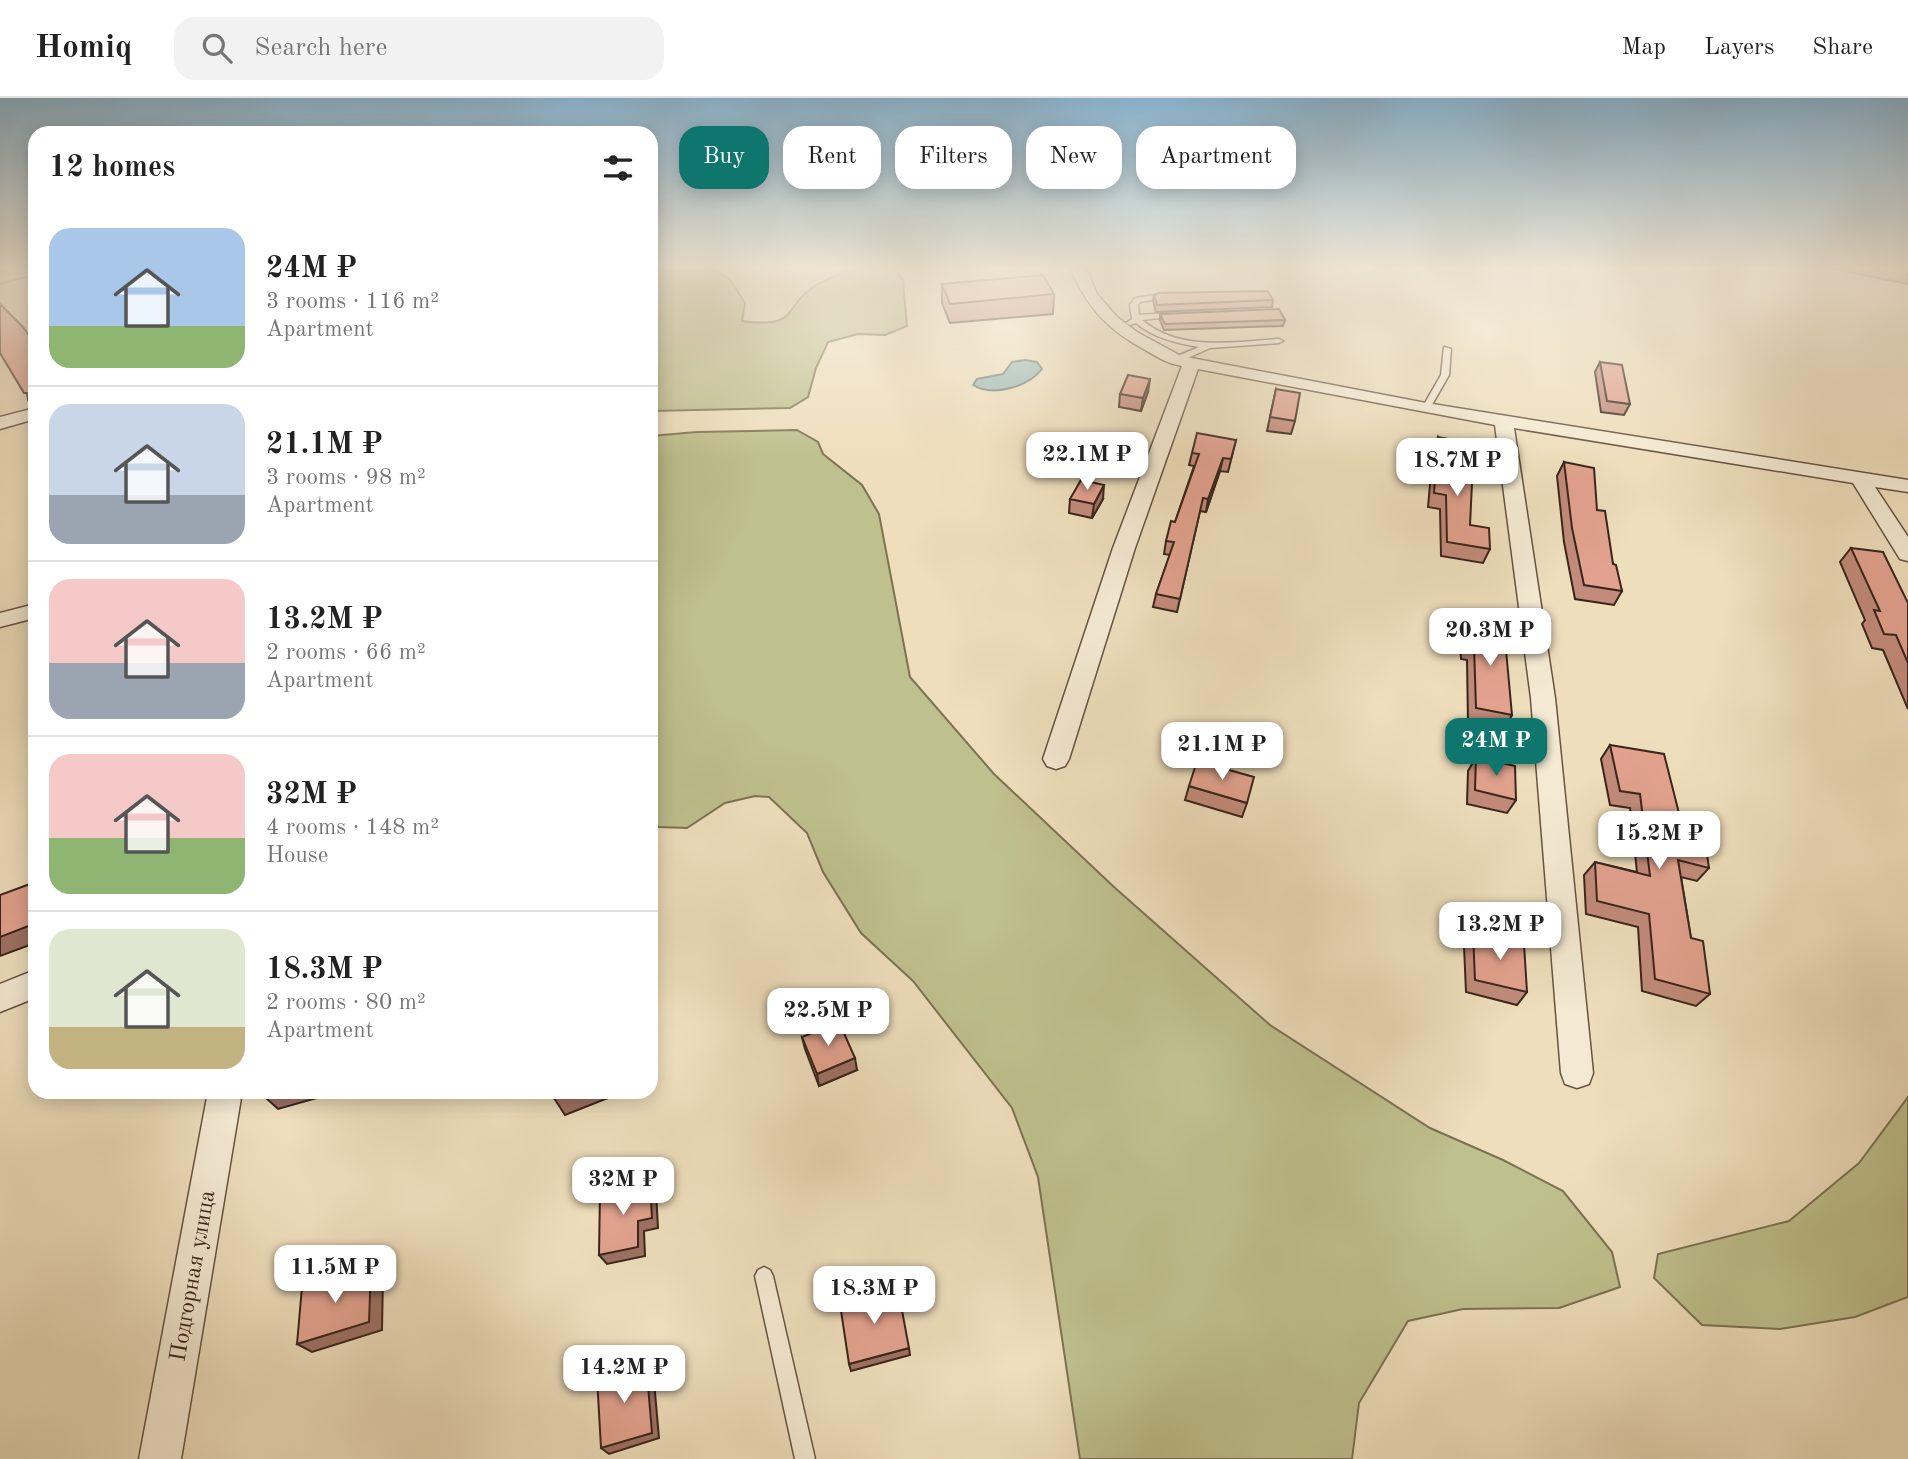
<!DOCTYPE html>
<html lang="en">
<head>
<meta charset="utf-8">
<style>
	:root { --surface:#fff; --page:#f2f2f2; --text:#222; --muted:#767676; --line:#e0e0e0; --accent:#0f766e }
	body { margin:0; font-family:"Old Standard TT",serif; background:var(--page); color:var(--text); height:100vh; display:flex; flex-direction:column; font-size:26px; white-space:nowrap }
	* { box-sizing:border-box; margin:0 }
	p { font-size:23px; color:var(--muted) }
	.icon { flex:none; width:38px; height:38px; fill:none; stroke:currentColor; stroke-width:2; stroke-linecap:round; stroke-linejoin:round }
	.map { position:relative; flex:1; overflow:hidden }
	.sheet { position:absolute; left:28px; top:28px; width:630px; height:973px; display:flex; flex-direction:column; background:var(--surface); border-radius:21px; box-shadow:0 4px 18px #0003 }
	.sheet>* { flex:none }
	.banner { position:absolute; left:679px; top:28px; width:665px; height:63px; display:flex; gap:14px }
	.price { position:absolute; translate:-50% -60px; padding:0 16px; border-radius:14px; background:#fff; color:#222; font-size:23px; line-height:46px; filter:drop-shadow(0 2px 4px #0008) }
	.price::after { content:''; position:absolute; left:50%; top:42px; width:21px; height:16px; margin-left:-10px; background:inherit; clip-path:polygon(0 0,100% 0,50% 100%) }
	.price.selected { background:var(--accent); color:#fff }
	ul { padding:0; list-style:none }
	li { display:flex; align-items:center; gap:21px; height:175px; padding:0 21px }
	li+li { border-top:2px solid var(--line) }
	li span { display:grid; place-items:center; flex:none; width:196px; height:140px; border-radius:21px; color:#555 }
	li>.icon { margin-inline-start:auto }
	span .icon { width:84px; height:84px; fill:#fffc; stroke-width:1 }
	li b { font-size:30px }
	h2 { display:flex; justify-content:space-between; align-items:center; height:84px; padding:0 21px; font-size:30px }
	.tag { padding:0 24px; border-radius:21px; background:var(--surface); box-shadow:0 4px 18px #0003; font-size:24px; line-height:63px }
	.tag.selected { background:var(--accent); color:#fff }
	header { display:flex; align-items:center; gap:42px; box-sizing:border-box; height:98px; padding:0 35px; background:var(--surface); border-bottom:2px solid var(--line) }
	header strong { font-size:33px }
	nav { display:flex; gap:38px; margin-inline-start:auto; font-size:24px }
	.search { width:490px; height:63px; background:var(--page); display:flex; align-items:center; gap:18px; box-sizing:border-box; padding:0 24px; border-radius:21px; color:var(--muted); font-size:26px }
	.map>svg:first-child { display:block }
</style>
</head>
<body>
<header>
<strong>Homiq</strong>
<div class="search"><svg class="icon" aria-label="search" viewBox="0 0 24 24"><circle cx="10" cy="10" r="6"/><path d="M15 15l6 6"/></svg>Search here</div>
<nav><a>Map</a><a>Layers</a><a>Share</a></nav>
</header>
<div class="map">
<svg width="1908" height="1361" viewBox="0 0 1908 1361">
	<rect width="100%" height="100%" fill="#eedebc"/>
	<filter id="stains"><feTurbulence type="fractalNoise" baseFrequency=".00286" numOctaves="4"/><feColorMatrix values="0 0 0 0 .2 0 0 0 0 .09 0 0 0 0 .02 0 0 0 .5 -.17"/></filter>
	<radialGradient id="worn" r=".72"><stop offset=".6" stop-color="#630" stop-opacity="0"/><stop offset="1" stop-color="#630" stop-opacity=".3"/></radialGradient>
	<path fill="#bec08d" stroke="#7c7254" stroke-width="2" d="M651 170C674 170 710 164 729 181 735 187 740 198 745 205L742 223C803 231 780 207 820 185 848 170 864 170 895 170L903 183 907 228 885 237 858 236 828 244 816 270 808 299 790 310 651 313Z
		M797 332 818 344 823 356 862 387 879 416 910 579 994 676 1114 789 1270 927 1430 1030 1503 1062 1563 1093 1612 1154 1620 1189 1559 1210 1463 1211 1408 1223 1359 1305 1352 1361H1080L1038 1079 1012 1010 913 883 861 835 823 774 807 735 769 699 755 698 725 705 687 730 658 729 651 716V338L697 334Z
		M1908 999V1199L1855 1219 1780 1231 1702 1227 1654 1180 1658 1156 1789 1123 1859 1065Z"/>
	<path fill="#9bbbb8" stroke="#747f79" stroke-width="2" d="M1025 262 1037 264 1042 271C1028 289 993 299 973 287L977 281 1003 276 1012 264Z"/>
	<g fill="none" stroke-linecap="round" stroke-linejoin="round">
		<defs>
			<path id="service" d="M1170 195 1174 197 1173 199 1140 204 1138 207 1139 217 1180 214V218H1177L1142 222C1180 254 1233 244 1279 241L1283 243 1279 245 1210 250 1179 264H1173V260L1199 249C1176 245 1154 240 1136 225L1130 227 1126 225 1132 221 1130 207 1135 200Z
				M1444 249 1451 251 1449 277 1429 312H1423L1422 310 1441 277Z
				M764 1169 770 1172 773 1178 815 1361H795L755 1178 758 1172Z"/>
			<path id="minor" d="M21 170H35V176L0 185V175Z
				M1070 170H1086L1097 196 1117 219 1137 234 1181 258 1426 305 1908 382V394L1875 389 1908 439V463L1900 461 1853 385 1514 330 1555 600 1593 975 1589 986 1577 990 1565 986 1561 975 1531 600 1495 327 1198 271 1135 450 1069 661 1065 668 1056 671 1047 668 1043 661 1113 450 1182 268C1169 266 1159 260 1147 253 1108 232 1088 211 1070 170Z
				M35 310V321L0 331V319Z
				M35 506V520L0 529V515Z
				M35 872V900L0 914V886Z
				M208 994H242L181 1361H139Z"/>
		</defs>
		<use href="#service" stroke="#665342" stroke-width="3"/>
		<use href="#minor" stroke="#665342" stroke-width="3"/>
		<use href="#service" fill="#f4ead3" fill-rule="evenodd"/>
		<use href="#minor" fill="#f4ead3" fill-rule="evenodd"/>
	</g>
	<path fill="#c28b7b" stroke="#39251a" stroke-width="2" d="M1829 170H1908V186Z
		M942 186 1054 196 1053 216 950 225 942 205Z
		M1154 197 1273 202 1272 209 1156 214 1153 203Z
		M1160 216 1285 222 1283 228 1164 232 1160 222Z
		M1600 264 1630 306 1624 317 1601 314 1595 274Z
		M1276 291 1295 323 1291 336 1267 333Z
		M1148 294 1141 313 1119 309 1120 296Z
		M1438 339 1470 427 1490 451 1483 465 1441 458 1440 411 1428 409 1433 353Z
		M1236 342 1228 374 1220 373 1206 414 1200 413 1177 514 1153 509 1156 496 1170 457 1164 456 1166 443 1175 424 1194 368 1189 367 1192 355Z
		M1564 364 1597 412 1613 466 1622 493 1614 507 1575 501 1564 444 1557 378Z
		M1070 401H1103L1092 420 1069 415Z
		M1851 450 1908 505V611L1883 552 1872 550 1862 526 1865 522 1840 464Z
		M1467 524 1512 617 1504 632 1468 624 1467 562 1461 561 1460 538Z
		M1610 647 1683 731 1709 770 1697 783 1681 779 1691 840 1710 896 1696 908 1642 893 1638 829 1586 816 1584 777 1595 764 1637 774 1630 710 1610 707 1601 661Z
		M1476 659 1516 702 1507 715 1467 706 1468 673Z
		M1189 688 1247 705 1242 719 1185 702Z
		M1473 835 1527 894 1517 907 1466 894 1464 848Z
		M802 939 857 972 819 988 805 951Z"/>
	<path fill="#9e7164" stroke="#39251a" stroke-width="2" d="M1150 281 1148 294 1141 313 1143 300Z
		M1223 360 1220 373 1206 414 1208 401Z
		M1104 387 1103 401 1092 420 1094 406Z
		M30 786 35 791V845L0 858V839Z
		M855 960 857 972 819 988 817 976Z
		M284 994H338L278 1011 265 999Z
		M569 994H623L565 1017 554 1000Z
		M650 1083 656 1093 658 1130 644 1133 645 1158 607 1166 599 1157 638 1123Z
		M371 1168 383 1177 382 1232 312 1254 297 1246Z
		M909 1250 910 1257 851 1273 849 1266Z
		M646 1264 653 1272 659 1340 609 1356 601 1350Z"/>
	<path fill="#e2a28f" stroke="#39251a" stroke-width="2" d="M1043 177 1054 196 950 206 942 186Z
		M1268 193 1273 202 1157 207 1154 197 1159 195Z
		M0 206 22 228 35 245V313L28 302 27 295H24L0 255Z
		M1279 211 1285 222 1165 226 1160 216Z
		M1600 264 1622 267 1630 306 1607 303Z
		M1128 277 1150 281 1143 300 1120 296Z
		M1276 291 1300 295 1295 323 1270 319Z
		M1197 335 1236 342 1231 361 1223 360 1208 401 1203 400 1180 501 1156 496 1174 444 1166 443 1171 423 1175 424 1199 356 1192 355Z
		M1438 339 1459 343 1457 383 1472 385 1470 427 1489 430 1490 451 1447 444 1446 397 1434 395Z
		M1564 364 1594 370 1597 412 1605 413 1613 466 1616 467 1622 493 1584 487 1572 430Z
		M1081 382 1104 387 1094 406 1070 401Z
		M1851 450 1883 454 1908 505V565L1896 537 1884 536 1874 512 1880 513Z
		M1467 524 1504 530 1512 617 1476 610 1474 548 1468 547Z
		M1610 647 1664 656 1683 731 1704 736 1709 770 1678 762 1691 840 1703 843 1710 896 1655 881 1649 816 1597 803 1595 764 1650 778 1640 696 1620 693Z
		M1476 659 1515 668 1516 702 1475 692Z
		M1197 663 1254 679 1247 705 1189 688Z
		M30 786 31 827 0 839V797Z
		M1473 835 1524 846 1527 894 1475 882Z
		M839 924 855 960 817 976 802 939Z
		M266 994H284L265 999Z
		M553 994H569L554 1000Z
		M650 1083 652 1120 638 1123V1149L599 1157 600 1094Z
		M371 1168 369 1224 297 1246 302 1189Z
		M898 1191 909 1250 849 1266 840 1206Z
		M646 1264 652 1335 601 1350 597 1279Z"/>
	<linearGradient id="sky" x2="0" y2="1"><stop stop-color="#89b7d5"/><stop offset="0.47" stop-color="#f7f0e1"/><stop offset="1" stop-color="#f7f0e1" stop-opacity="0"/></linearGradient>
	<rect width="1908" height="361" fill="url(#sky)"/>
	<g text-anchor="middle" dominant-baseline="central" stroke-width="5" stroke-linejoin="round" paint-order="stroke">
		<g font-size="23" fill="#39251a" stroke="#f4ead3">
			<text transform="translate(193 1178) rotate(-80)">Подгорная улица</text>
		</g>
	</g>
	<rect width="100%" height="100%" filter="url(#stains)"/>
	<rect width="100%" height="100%" fill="url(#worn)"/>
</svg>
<b class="price" style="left:1087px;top:394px">22.1M ₽</b>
<b class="price" style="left:1457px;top:400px">18.7M ₽</b>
<b class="price" style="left:1490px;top:570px">20.3M ₽</b>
<b class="price selected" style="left:1496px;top:680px">24M ₽</b>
<b class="price" style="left:1222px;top:684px">21.1M ₽</b>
<b class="price" style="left:1659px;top:773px">15.2M ₽</b>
<b class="price" style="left:1500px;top:864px">13.2M ₽</b>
<b class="price" style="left:828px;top:950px">22.5M ₽</b>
<b class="price" style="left:623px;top:1119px">32M ₽</b>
<b class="price" style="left:335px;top:1207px">11.5M ₽</b>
<b class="price" style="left:874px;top:1228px">18.3M ₽</b>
<b class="price" style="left:624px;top:1307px">14.2M ₽</b>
<div class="banner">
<a class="tag selected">Buy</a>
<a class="tag">Rent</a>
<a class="tag">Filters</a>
<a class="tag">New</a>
<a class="tag">Apartment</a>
</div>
<section class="sheet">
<h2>12 homes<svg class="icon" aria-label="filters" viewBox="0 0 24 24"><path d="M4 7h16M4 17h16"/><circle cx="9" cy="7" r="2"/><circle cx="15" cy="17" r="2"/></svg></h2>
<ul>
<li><span style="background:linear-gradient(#a9c7e8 70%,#8fb573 0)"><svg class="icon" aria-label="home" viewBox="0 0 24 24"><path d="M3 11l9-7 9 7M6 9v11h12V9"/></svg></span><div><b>24M ₽</b><p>3 rooms · 116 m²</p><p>Apartment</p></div></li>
<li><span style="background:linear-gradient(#c9d6e8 65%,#9aa5b1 0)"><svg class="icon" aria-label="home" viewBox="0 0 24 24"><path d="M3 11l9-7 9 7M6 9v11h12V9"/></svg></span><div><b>21.1M ₽</b><p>3 rooms · 98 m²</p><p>Apartment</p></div></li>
<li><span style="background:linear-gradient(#f6c9c9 60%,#9aa5b1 0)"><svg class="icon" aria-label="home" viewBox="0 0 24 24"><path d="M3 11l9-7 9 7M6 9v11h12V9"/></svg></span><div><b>13.2M ₽</b><p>2 rooms · 66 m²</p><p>Apartment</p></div></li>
<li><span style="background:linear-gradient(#f6c9c9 60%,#8fb573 0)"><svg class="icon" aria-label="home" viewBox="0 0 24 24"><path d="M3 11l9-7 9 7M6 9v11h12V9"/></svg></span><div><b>32M ₽</b><p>4 rooms · 148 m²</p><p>House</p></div></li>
<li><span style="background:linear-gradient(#dfe7d0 70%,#c2b280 0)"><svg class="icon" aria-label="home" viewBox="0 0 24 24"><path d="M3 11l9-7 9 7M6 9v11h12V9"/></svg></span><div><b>18.3M ₽</b><p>2 rooms · 80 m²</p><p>Apartment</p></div></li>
</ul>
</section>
</div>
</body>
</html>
